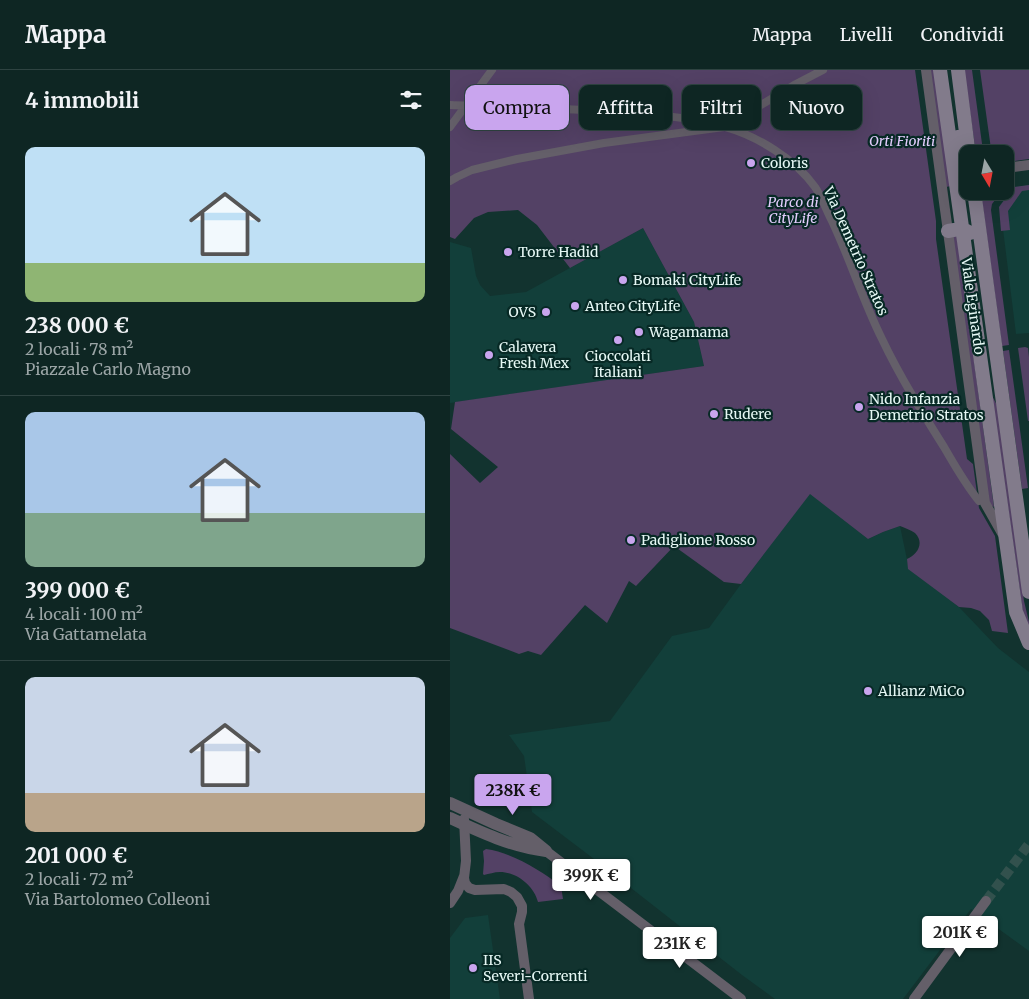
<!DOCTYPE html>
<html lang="it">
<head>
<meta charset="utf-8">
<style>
	:root { --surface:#0e2623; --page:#172e2b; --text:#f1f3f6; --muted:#9ba5a6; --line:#2e4341; --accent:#c9a5ee }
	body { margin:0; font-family:Merriweather,serif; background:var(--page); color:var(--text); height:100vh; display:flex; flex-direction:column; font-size:19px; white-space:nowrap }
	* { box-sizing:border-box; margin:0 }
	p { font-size:16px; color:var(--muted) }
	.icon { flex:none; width:28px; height:28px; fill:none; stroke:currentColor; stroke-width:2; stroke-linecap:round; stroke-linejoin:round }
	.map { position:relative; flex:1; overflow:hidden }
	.details { display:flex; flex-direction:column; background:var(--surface); width:450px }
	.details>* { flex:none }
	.hud { position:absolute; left:15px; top:15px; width:475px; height:45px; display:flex; gap:10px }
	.needle { width:32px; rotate:170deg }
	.buttons { position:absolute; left:509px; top:75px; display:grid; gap:10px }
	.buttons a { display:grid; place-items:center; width:55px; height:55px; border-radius:10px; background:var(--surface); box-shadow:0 5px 20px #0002,0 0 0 1px var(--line); font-size:25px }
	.price { position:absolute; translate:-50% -42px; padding:0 11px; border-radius:5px; background:#fff; color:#222; font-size:16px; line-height:32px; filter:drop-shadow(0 1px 2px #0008) }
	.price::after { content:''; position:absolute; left:50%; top:30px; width:15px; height:11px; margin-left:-8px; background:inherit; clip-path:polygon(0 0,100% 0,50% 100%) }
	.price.active { background:var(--accent); color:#111 }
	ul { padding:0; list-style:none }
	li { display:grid; align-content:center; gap:10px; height:265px; padding:0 25px }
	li+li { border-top:1px solid var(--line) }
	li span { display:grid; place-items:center; height:155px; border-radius:10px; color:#555 }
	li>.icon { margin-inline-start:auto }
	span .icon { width:90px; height:90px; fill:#fffc; stroke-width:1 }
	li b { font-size:21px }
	h2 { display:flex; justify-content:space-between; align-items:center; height:60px; padding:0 25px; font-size:21px }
	.chip { padding:0 18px; border-radius:10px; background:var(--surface); box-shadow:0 5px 20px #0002,0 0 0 1px var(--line); font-size:18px; line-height:45px }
	.chip.active { background:var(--accent); color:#111 }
	header { display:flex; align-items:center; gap:30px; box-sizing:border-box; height:70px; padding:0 25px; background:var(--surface); border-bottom:1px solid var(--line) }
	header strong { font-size:24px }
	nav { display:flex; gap:28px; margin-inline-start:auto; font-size:18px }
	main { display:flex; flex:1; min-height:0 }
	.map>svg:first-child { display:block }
</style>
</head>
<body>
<header>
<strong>Mappa</strong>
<nav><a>Mappa</a><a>Livelli</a><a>Condividi</a></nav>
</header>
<main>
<section class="details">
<h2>4 immobili<svg class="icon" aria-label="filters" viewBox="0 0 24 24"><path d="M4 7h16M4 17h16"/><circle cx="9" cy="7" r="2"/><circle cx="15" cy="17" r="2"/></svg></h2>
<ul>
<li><span style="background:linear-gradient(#bfe0f5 75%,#8fb573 0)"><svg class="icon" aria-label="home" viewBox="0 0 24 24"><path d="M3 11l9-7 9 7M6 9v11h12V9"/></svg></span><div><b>238 000 €</b><p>2 locali · 78 m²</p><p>Piazzale Carlo Magno</p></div></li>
<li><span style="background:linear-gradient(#a9c7e8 65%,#7fa58c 0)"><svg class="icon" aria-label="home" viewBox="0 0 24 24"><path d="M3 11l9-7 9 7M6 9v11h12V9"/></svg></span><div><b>399 000 €</b><p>4 locali · 100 m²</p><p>Via Gattamelata</p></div></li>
<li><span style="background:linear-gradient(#c9d6e8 75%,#b9a48a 0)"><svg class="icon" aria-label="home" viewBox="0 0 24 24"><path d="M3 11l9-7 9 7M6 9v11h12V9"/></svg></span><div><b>201 000 €</b><p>2 locali · 72 m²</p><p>Via Bartolomeo Colleoni</p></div></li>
</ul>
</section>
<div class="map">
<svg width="579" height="929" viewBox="0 0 579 929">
	<rect width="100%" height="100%" fill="#12332f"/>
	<path fill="#123f3a" d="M579 115V263L566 264 550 135 564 117Z
		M193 158 244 252 254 296 0 333V172L21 178 26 206 30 215 40 226 76 222Z
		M360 423 418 469 433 462 450 456 459 499 509 537 548 578 579 602V881L521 839 453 929H325L292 905 144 789 82 742 74 686 59 665 160 651 222 566 259 558 291 514Z
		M38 845 50 929H0V868L15 848Z"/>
	<path fill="#534165" d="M0 0H465L486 151V169L517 389 523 394 529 438 545 466 558 563 542 561 539 550 530 541 521 538 509 537 458 499 457 489C467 485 475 473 465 463 461 460 455 458 450 456L433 462 418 469 360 424 291 514 274 512 224 476 186 516 179 511 157 553 135 535 91 585 78 581 69 584 0 558V384L30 413 48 397 1 359 5 332 254 296 244 252 193 158 120 198 87 155 68 140 38 142 24 148 5 169 0 167Z
		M479 0H485L501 116 496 117Z
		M514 0H522L533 81 535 84H526Z
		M530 0H579V89L558 92 555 90V84H547L541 79Z
		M579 115V120L572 121 558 141 560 160 551 161 549 137 564 117Z
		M547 121 551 122 542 134 541 140 559 275 552 276 531 124Z
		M502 164 507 167 544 437 541 435 538 430Z
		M575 277 578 278 579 287V351H578L568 278Z
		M559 280 578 418 572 419 553 281Z
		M542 326 547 335 574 531 579 552V561L573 543Z
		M36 779C63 783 90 800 111 816L113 829 88 832C84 816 67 802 50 802 44 802 39 804 34 805L33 804 34 791 33 781Z"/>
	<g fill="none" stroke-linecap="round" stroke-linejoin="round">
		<path stroke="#32514d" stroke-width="10" stroke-dasharray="10 5" stroke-linecap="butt" d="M536 831 579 774"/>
		<path stroke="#645f69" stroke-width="8" d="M0 35C50 37 101 38 151 41 192 43 235 46 275 57 307 66 345 89 365 117 372 127 376 140 382 151 400 189 413 231 432 269 450 307 472 342 494 377 505 396 515 414 529 431
			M0 57 42 0
			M0 111 7 107 22 100 67 89 154 73 274 57 346 14 373 0"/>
		<path stroke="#645f69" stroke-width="10" d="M476 0 534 426 535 433 552 463
			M555 98 579 95
			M14 749 16 791 14 808 15 813 19 818 25 820 54 819 61 822 67 827 72 836V842L69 854 79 929
			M96 781 291 929
			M0 833 8 821 14 806
			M464 929 536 831"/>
		<path stroke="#645f69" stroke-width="12" d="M0 733 46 754 80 768 96 781
			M0 748C30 762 62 777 96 781"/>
		<path stroke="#827b8b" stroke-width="14" d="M490 0 566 542 579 573
			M508 0 518 78
			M508 67 510 82 518 91
			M524 121 579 522
			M498 161C505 160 513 157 520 163"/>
	</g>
	<g fill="#c9a5ee" stroke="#072925" stroke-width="2">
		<circle cx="301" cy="93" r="5"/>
		<circle cx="58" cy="182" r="5"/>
		<circle cx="173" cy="210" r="5"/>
		<circle cx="125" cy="236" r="5"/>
		<circle cx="96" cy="242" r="5"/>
		<circle cx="189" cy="262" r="5"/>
		<circle cx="168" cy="270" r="5"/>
		<circle cx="39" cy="285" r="5"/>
		<circle cx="409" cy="337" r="5"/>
		<circle cx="264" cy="344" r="5"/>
		<circle cx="181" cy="470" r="5"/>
		<circle cx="418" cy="621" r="5"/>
		<circle cx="23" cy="898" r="5"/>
	</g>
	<g text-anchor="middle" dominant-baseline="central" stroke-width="4.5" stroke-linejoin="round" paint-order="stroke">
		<g font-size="14" font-style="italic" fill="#e2ccfc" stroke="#072925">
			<text x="452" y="71">Orti Fioriti</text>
			<text x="343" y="132">Parco di<tspan x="343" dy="16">CityLife</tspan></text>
		</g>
		<g font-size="14" fill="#e6f8f5" stroke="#072925" text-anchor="start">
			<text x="311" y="93">Coloris</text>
			<text x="68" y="182">Torre Hadid</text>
			<text x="183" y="210">Bomaki CityLife</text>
			<text x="135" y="236">Anteo CityLife</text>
			<text x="86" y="242" text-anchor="end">OVS</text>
			<text x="199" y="262">Wagamama</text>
			<text x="49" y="277">Calavera<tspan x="49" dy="16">Fresh Mex</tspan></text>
			<text x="168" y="286" text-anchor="middle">Cioccolati<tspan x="168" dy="16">Italiani</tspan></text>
			<text x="419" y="329">Nido Infanzia<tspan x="419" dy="16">Demetrio Stratos</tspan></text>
			<text x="274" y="344">Rudere</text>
			<text x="191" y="470">Padiglione Rosso</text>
			<text x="428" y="621">Allianz MiCo</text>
			<text x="33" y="890">IIS<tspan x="33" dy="16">Severi-Correnti</tspan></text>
		</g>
		<g font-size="14" fill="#e6f8f5" stroke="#072925">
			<text transform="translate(406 181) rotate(66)">Via Demetrio Stratos</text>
			<text transform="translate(523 236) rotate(82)">Viale Eginardo</text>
		</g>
	</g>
</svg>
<div class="buttons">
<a><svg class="needle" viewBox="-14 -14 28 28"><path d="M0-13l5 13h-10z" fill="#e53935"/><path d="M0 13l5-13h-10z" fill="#9ba5a6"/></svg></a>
</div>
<b class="price active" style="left:63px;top:746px">238K €</b>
<b class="price" style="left:141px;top:831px">399K €</b>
<b class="price" style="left:510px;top:888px">201K €</b>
<b class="price" style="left:230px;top:899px">231K €</b>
<div class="hud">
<a class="chip active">Compra</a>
<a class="chip">Affitta</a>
<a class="chip">Filtri</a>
<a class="chip">Nuovo</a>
</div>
</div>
</main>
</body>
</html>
